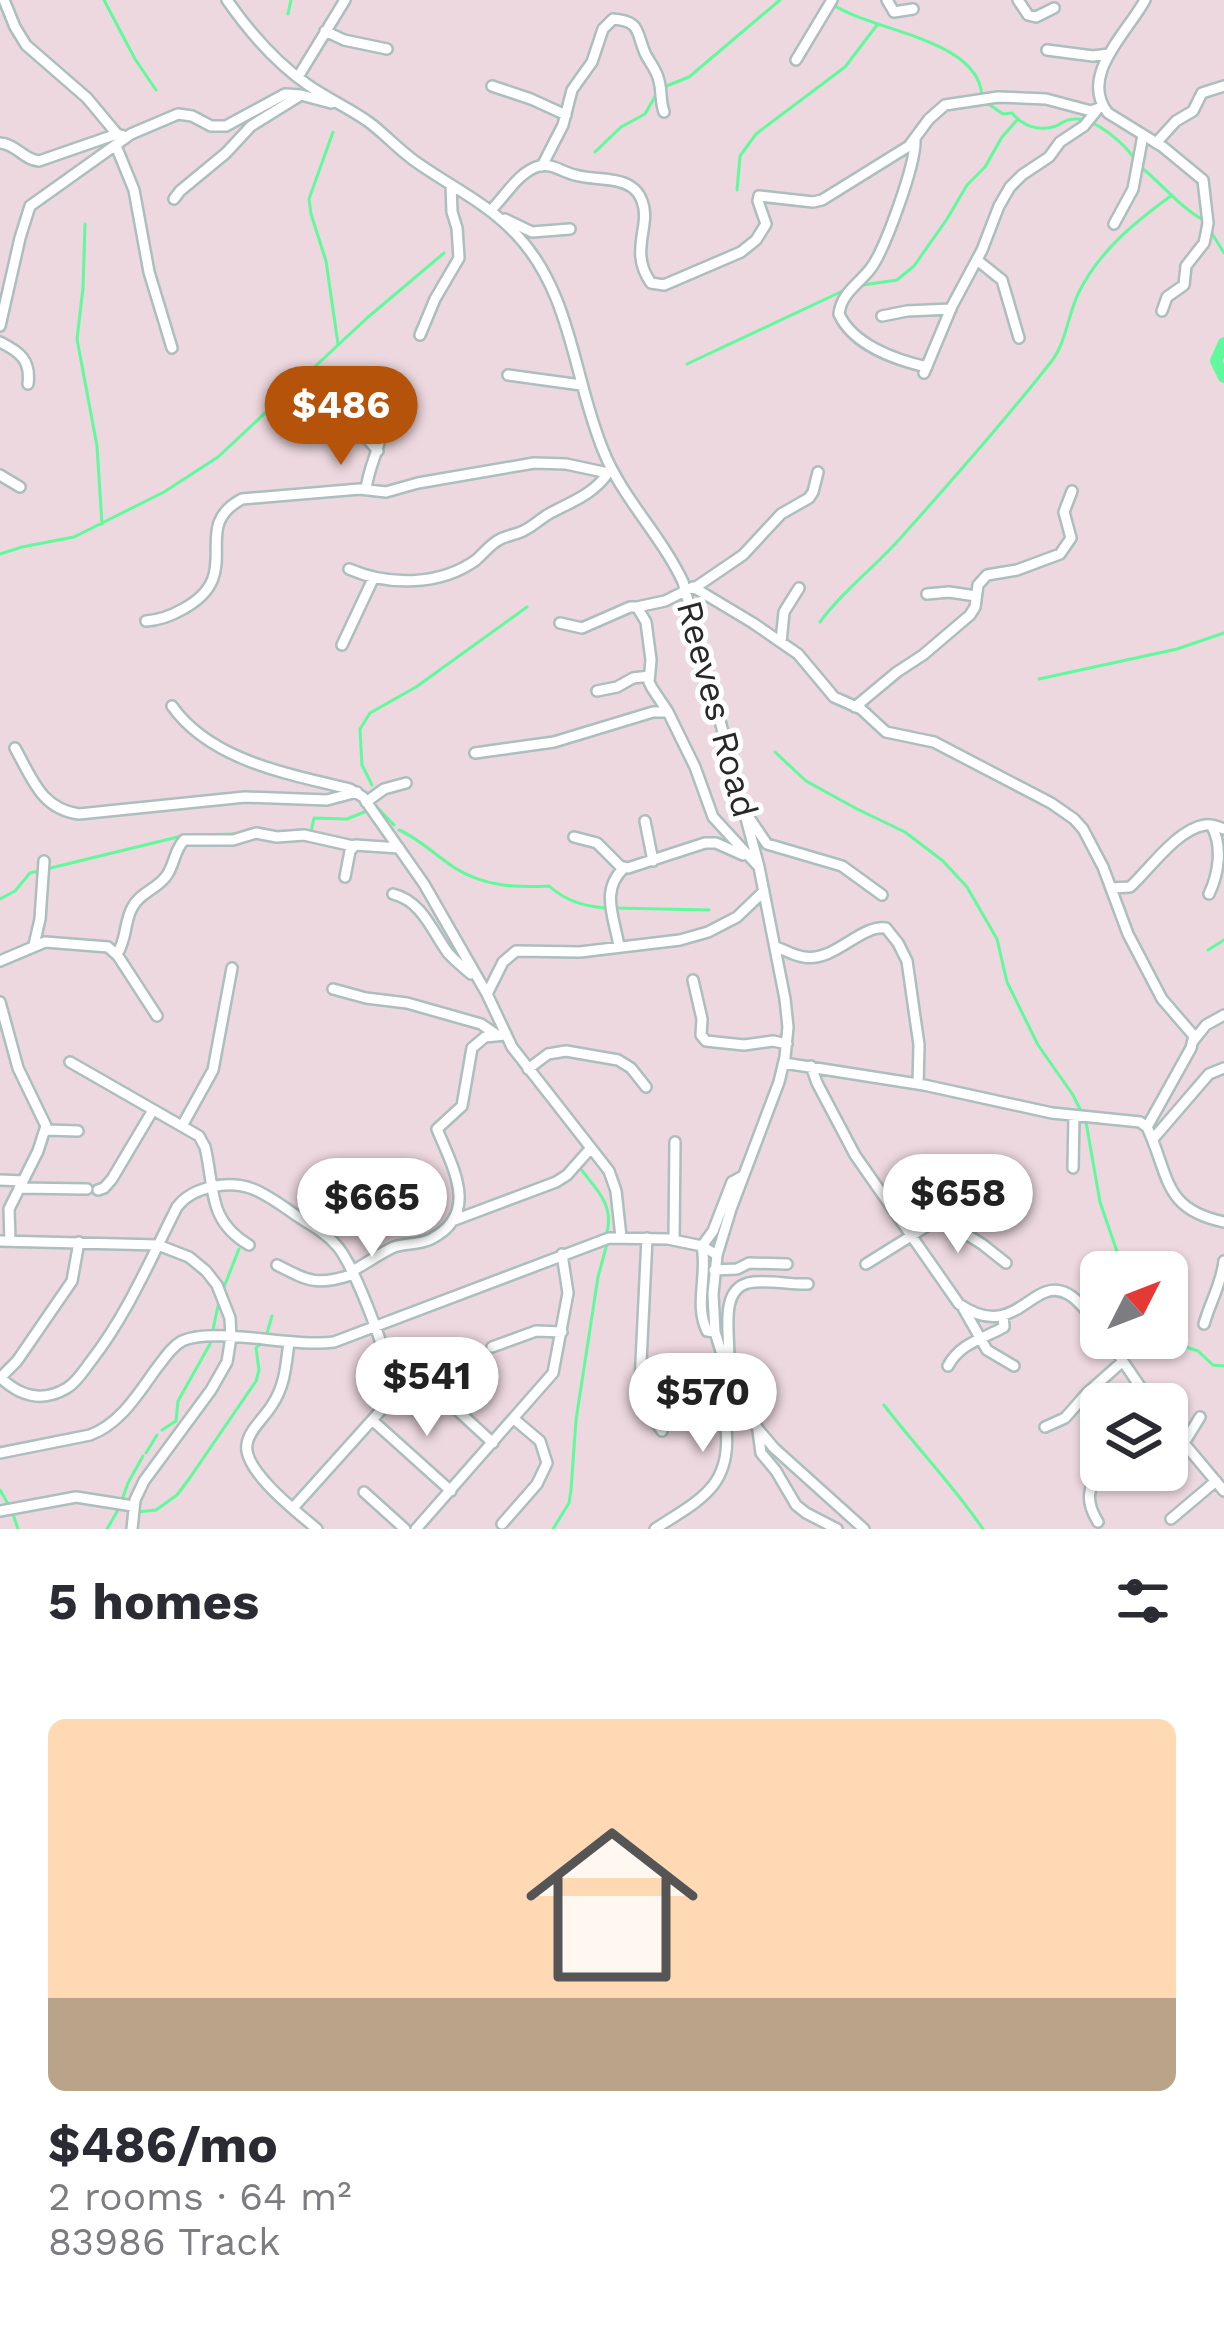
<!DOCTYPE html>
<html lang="en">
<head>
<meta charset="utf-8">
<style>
	:root { --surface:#fff; --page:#f7f7f7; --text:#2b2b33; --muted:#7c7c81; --accent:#b45309 }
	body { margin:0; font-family:"Work Sans",sans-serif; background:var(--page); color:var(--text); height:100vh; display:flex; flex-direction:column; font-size:45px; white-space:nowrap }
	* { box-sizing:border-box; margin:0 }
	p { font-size:39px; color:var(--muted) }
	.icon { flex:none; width:66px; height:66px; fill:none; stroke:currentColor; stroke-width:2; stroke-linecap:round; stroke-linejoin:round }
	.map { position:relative; height:1529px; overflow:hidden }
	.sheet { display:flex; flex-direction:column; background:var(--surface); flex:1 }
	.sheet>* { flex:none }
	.needle { width:78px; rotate:48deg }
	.tools { position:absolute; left:1080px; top:1251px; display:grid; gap:24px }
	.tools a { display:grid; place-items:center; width:108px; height:108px; border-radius:18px; background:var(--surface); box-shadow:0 3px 9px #0004; font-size:60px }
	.price { position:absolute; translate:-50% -102px; padding:0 27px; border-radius:42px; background:#fff; color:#222; font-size:39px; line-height:78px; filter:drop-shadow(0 3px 6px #0008) }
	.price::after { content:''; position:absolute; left:50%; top:72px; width:36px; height:27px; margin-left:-18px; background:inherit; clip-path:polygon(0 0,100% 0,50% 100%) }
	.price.on { background:var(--accent); color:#fff }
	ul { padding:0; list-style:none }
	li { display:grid; align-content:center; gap:24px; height:636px; padding:0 48px }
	li span { display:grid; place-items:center; height:372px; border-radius:18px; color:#555 }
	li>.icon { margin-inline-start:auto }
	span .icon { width:216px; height:216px; fill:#fffc; stroke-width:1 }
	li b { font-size:51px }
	h2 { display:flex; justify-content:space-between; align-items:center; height:144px; padding:0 48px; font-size:51px }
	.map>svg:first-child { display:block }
</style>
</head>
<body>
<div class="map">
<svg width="1224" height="1529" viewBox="0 0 1224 1529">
	<rect width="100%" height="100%" fill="#ecd8de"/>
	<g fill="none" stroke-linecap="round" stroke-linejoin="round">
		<path stroke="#60fa9c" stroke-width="3" d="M104 0 135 59 156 90
			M826 0C866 32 978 36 982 96
			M288 14 291 0
			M664 87 689 77 780 0
			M987 103 1003 114 1012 113C1023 126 1039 132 1056 126 1062 123 1066 119 1074 119 1095 117 1125 144 1136 161
			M333 132 309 199 311 214 326 261 338 344
			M595 152 621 127 645 114 657 93
			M1142 168C1164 186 1179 206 1203 220
			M737 190 740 156 756 134 845 67 877 25
			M85 224 83 288 77 339 97 446 102 524
			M1211 232 1224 253
			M863 285 897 280 914 266 947 219 967 185 985 167 1002 137 1017 120
			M687 364 849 288
			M0 554 22 547 74 537 164 492 218 457 367 318 444 253
			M820 622C842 592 871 570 896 543 949 484 1002 424 1051 362 1066 343 1068 315 1078 294 1098 252 1135 222 1172 195
			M1039 679 1177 649 1224 633
			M775 752 806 781 857 809 905 832 943 861 967 887 997 939 1007 982 1038 1045 1073 1095 1081 1111
			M372 785 362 765 360 729 370 713 416 687 527 607
			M375 805 394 825
			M399 830C420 839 436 856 455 868 483 886 516 888 549 886 566 901 583 906 605 908
			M295 831 305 830 311 832 314 818 347 819 367 811
			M0 899 15 891 30 873 186 835 240 834
			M615 908 709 910
			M1208 950 1224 940
			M1086 1122 1100 1202 1124 1272
			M580 1168C596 1189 614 1204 607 1232
			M222 1292 239 1249
			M1167 1334 1186 1347 1198 1351 1213 1365 1224 1366
			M884 1405C916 1447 953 1485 983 1529
			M162 1430 176 1421 178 1401 210 1344 219 1301
			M146 1453 157 1435
			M0 1490 8 1504
			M123 1497 128 1483 143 1456
			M137 1512 156 1510 177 1495 189 1479 256 1381 259 1370 256 1348 265 1340 272 1316
			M13 1514 18 1529
			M107 1529 118 1510
			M553 1529 569 1503 571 1490 576 1420 598 1277 607 1244"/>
		<path stroke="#60fa9c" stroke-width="12" d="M1224 343 1216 361 1224 377"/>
		<defs>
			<path id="minor" d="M4 0 15 27 26 45 87 98 117 134 127 137
				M227 0C250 33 275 62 308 85 328 99 351 109 370 123 387 136 401 152 419 164 452 187 488 204 515 233 572 292 573 377 603 450 622 498 661 535 683 582L759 867 785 999 788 1027 785 1057 779 1082 731 1209 717 1255 713 1294 715 1332 731 1384 758 1429 774 1448 864 1529
				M887 0 894 12 913 9
				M1018 0 1028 15 1036 17 1054 8
				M1145 0C1128 32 1078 76 1108 113L1163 147 1203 180 1208 223 1206 234 1204 243 1186 266 1184 285 1167 297 1162 311
				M325 31 344 40 387 49
				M1047 50 1093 56 1109 54
				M796 60 832 0
				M298 77 345 0
				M492 86 531 99 566 115
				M915 140C916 164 885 249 871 268 859 284 841 293 839 314 853 345 896 360 927 367
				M0 143C16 144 24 160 39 161L117 134
				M1156 143 1176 121 1193 111 1202 93 1224 86
				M116 146 134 190 149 272 172 348
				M542 166 563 125 572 90 592 62 603 29 613 19C641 21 636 32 645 53 649 62 657 70 659 81 662 92 660 101 664 112
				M174 199 180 191 226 153 251 126 301 95
				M490 211C505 197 518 172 539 166 552 163 562 172 575 175 591 180 616 177 630 186 635 189 640 195 642 201 652 226 628 251 651 283L664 285 741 252 756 240 766 224 758 201 759 196 813 202 822 200 909 146 929 119 945 105 998 97 1046 99 1091 111 1102 107
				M505 219 532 232 570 229
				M1114 224 1133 189 1143 135
				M977 260 1002 280 1019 338
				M882 316 907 311 951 309
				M0 326 20 238 30 206 131 134 178 114 192 116 211 126H226L285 94 301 95 331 103
				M420 335 435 299 459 258 457 228 452 212 451 185
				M0 342C20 352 31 360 28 384
				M924 373 952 306 982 250 999 206 1010 187 1022 175 1049 157 1060 142 1084 126 1097 110
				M508 375 581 385
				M297 376 318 404 357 415 363 434 378 451
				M0 475 20 487
				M366 490C368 466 382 447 382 422
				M349 569C388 586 440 586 476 560 483 554 489 546 497 541 504 536 515 535 523 531 532 527 539 520 547 515 570 502 592 496 608 473
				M696 587 743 555 781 514 809 498 813 492 818 472
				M927 594 949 592 976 596
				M146 621C160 620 171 616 183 609 248 574 187 528 242 499L360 489 386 492 418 483 534 463 566 464 608 473
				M560 623 582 628 630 607H637
				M781 642 784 612 799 588
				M342 645 373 579
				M597 691 617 687 633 678 649 676
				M172 706C211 761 289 774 350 789L363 797 424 884 487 994 512 1047 609 1171 616 1191 621 1237
				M855 707 897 672 923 655 970 615 975 607 978 585 987 575 1017 570 1060 554 1071 538 1064 512 1072 491
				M15 748C32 778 41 809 79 814L245 797 327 800 357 792
				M475 753 554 742 653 712H668
				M366 802 384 789 406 783
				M750 819 767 844 842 866 882 895
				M645 821 653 861
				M574 837 597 843 620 866 628 868 705 843H716L743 855
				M759 867 713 817 695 767 668 712 652 688 649 682 651 660 646 622 637 607 665 601 693 587 753 623 798 654 834 697 861 709 886 732 934 742 1051 803 1074 819 1083 829 1103 867 1128 934 1162 999 1194 1036 1191 1048 1147 1127
				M345 877 350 851 355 845 399 848
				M1112 888 1130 887C1149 870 1177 829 1205 825 1212 824 1218 827 1224 829
				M393 894C422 901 432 931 448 953 455 961 463 967 471 974
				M1209 894C1219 873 1223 845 1211 825
				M34 945 40 919 44 861
				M619 946C614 917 600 890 624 868
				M776 947C785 950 794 956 804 957 835 962 859 925 886 928L898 943 907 961 919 1045 918 1084
				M117 954C127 939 124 923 132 908 140 892 158 889 167 875 175 863 174 851 184 840H233L256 833 277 837 304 835 353 846
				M0 961 45 942 108 947 118 956 157 1016
				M693 980 702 1019 701 1035 706 1041 744 1045 773 1041 787 1044
				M333 989 366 998 407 1003 481 1024 497 1035
				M487 994 503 962 516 951 580 952 680 940 708 932 737 917 764 891
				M0 1002 18 1068 46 1126 38 1151 9 1209 10 1241
				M1194 1040 1206 1025 1224 1015
				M70 1062 199 1136 205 1147C215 1189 207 1220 249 1245
				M784 1063 924 1085 1052 1113 1140 1122 1147 1127C1170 1176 1162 1209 1224 1222
				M811 1066 817 1083 855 1155 959 1304C1017 1344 1031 1274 1068 1294 1081 1301 1092 1319 1101 1331
				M528 1069 548 1054 566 1051 618 1060 631 1068 646 1087
				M182 1126 213 1070 232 968
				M46 1130 78 1131
				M1153 1139 1209 1074 1224 1068
				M1073 1168 1074 1116
				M0 1180 23 1181
				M19 1188 87 1189
				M98 1190 104 1188 112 1179 153 1110
				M452 1221 556 1182 567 1175 591 1148
				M647 1238 640 1383 648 1411 662 1431
				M674 1240 675 1142
				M0 1241 158 1245 189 1257 206 1271 217 1285 230 1318 231 1337 227 1362 211 1390 144 1481 135 1500 132 1529
				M866 1264 940 1218 982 1244 1006 1263
				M277 1265C310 1282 318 1286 354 1274
				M714 1270 737 1269 749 1263 787 1264
				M352 1271C366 1264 380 1253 394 1247 406 1243 419 1245 431 1239 481 1214 452 1166 437 1129L462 1106 472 1048 485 1037 505 1035
				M962 1306 987 1350 1014 1366
				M1204 1324C1210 1303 1222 1282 1224 1261
				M715 1332 707 1331C694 1305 708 1274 702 1246L713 1231 732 1182 743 1176
				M1107 1338 1152 1404
				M289 1342C286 1365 285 1386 272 1405 265 1417 249 1430 247 1444 242 1470 298 1513 317 1529
				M492 1347 536 1331 562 1332
				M948 1366C960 1343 983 1339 1004 1327L1003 1316
				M727 1375C735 1350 714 1292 748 1283 766 1279 789 1285 808 1284
				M0 1377C19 1396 42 1403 67 1388 77 1382 84 1370 91 1361 128 1313 150 1260 177 1207 193 1186 229 1180 253 1189 270 1196 285 1208 300 1218 313 1226 327 1234 337 1246 353 1263 391 1360 390 1383 390 1392 385 1401 382 1409L293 1508
				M0 1378 17 1361 72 1281 79 1242
				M444 1398 493 1443
				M372 1420 451 1491
				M1167 1423 1224 1491
				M1045 1427 1065 1418 1087 1393 1122 1362
				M758 1431 761 1453 776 1471 796 1505 806 1513 837 1529
				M1184 1443 1200 1417
				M0 1453 90 1435C120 1424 138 1394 156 1369 164 1359 171 1347 182 1341 213 1326 294 1348 334 1342L609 1238 668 1239 702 1246 717 1255
				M364 1492 405 1529
				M0 1511 76 1497 133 1506
				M1171 1519 1216 1481
				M1098 1522C1086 1503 1086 1487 1102 1470
				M502 1524 537 1484 547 1463 540 1441 514 1419
				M416 1529 553 1373 568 1293 562 1254
				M655 1529C697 1501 732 1488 726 1429 724 1411 721 1400 731 1384"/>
		</defs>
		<use href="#minor" stroke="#acbebd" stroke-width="14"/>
		<use href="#minor" stroke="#fff" stroke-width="9"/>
	</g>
	<g text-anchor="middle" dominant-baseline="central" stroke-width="10" stroke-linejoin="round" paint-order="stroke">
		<g font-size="36" fill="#282828" stroke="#fff">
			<text transform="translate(717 709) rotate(75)">Reeves Road</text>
		</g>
	</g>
</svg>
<div class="tools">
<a><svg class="needle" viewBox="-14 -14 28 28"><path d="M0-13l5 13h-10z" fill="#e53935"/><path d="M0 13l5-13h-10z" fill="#7c7c81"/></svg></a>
<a><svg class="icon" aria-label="layers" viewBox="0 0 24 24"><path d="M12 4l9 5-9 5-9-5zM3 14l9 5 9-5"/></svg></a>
</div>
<b class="price on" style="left:341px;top:468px">$486</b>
<b class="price" style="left:958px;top:1256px">$658</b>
<b class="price" style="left:372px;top:1260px">$665</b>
<b class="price" style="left:427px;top:1439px">$541</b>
<b class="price" style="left:703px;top:1455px">$570</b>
</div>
<section class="sheet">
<h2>5 homes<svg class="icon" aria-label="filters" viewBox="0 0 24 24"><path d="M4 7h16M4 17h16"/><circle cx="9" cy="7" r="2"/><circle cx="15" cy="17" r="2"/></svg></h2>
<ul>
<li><span style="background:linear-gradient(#ffd9b3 75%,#b9a48a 0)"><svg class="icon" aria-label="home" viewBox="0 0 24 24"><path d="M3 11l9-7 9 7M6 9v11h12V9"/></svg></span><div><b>$486/mo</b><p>2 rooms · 64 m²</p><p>83986 Track</p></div></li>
</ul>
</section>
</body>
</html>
